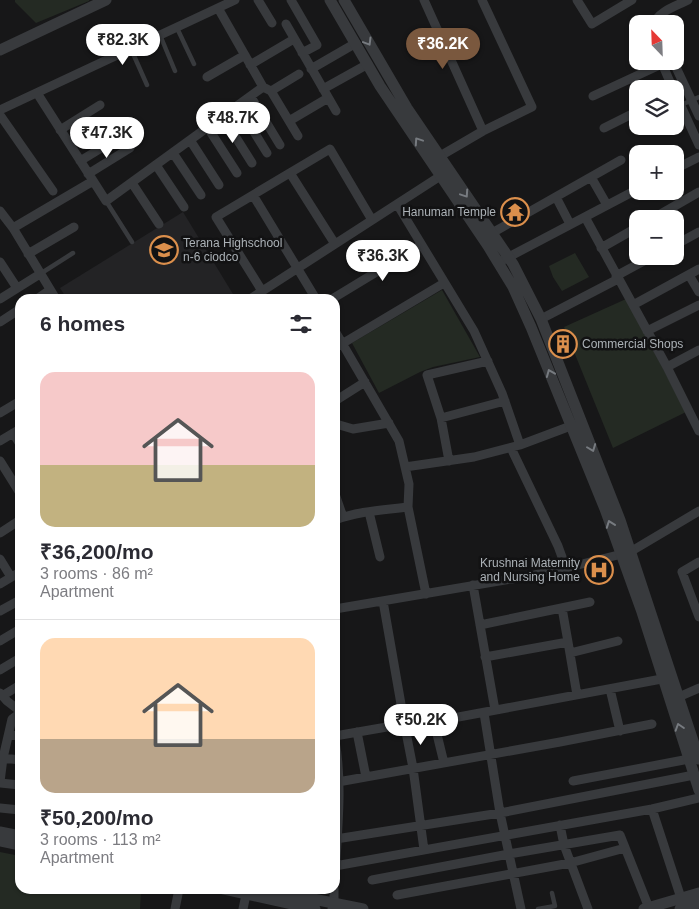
<!DOCTYPE html>
<html lang="en">
<head>
<meta charset="utf-8">
<style>
	:root { --surface:#fff; --page:#f2f2f3; --text:#2b2b33; --muted:#7c7c81; --line:#e1e1e2; --accent:#7a583e }
	body { margin:0; font-family:Arial,sans-serif; background:var(--page); color:var(--text); height:100vh; display:flex; flex-direction:column; font-size:19px; white-space:nowrap }
	* { box-sizing:border-box; margin:0 }
	p { font-size:16px; color:var(--muted) }
	.icon { flex:none; width:28px; height:28px; fill:none; stroke:currentColor; stroke-width:2; stroke-linecap:round; stroke-linejoin:round }
	.map { position:relative; flex:1; overflow:hidden }
	.side { position:absolute; left:15px; top:294px; width:325px; height:600px; display:flex; flex-direction:column; background:var(--surface); border-radius:15px; box-shadow:0 1px 4px #0004 }
	.side>* { flex:none }
	.needle { width:32px; rotate:337deg }
	.controls { position:absolute; left:629px; top:15px; display:grid; gap:10px }
	.controls a { display:grid; place-items:center; width:55px; height:55px; border-radius:10px; background:var(--surface); box-shadow:0 1px 4px #0004; font-size:25px }
	.price { position:absolute; translate:-50% -42px; padding:0 11px; border-radius:18px; background:#fff; color:#222; font-size:16px; line-height:32px; filter:drop-shadow(0 1px 2px #0008) }
	.price::after { content:''; position:absolute; left:50%; top:30px; width:15px; height:11px; margin-left:-8px; background:inherit; clip-path:polygon(0 0,100% 0,50% 100%) }
	.price.selected { background:var(--accent); color:#fff }
	ul { padding:0; list-style:none }
	li { display:grid; align-content:center; gap:10px; height:265px; padding:0 25px }
	li+li { border-top:1px solid var(--line) }
	li span { display:grid; place-items:center; height:155px; border-radius:15px; color:#555 }
	li>.icon { margin-inline-start:auto }
	span .icon { width:90px; height:90px; fill:#fffc; stroke-width:1 }
	li b { font-size:21px }
	h2 { display:flex; justify-content:space-between; align-items:center; height:60px; padding:0 25px; font-size:21px }
	.map>svg:first-child { display:block }
</style>
</head>
<body>
<div class="map">
<svg width="699" height="909" viewBox="0 0 699 909">
	<rect width="100%" height="100%" fill="#171718"/>
	<path fill="#232325" d="M183 212 236 299H67L60 288Z"/>
	<path fill="#242a23" d="M15 0H89V1L36 23 15 2Z
		M575 253 589 277 562 291 553 277 549 266Z
		M442 290 480 357 433 367 420 372 379 393 352 343Z
		M626 299 686 412 613 448 564 327Z
		M0 852 20 856V889H141L140 909H0Z"/>
	<g fill="none" stroke-linecap="round" stroke-linejoin="round">
		<path stroke="#383a3d" stroke-width="4.5" d="M177 28 194 64
			M160 35 175 71
			M131 49 147 85
			M681 105 699 97
			M106 201 132 242
			M40 274 73 253
			M538 909 555 906 552 893"/>
		<path stroke="#383a3d" stroke-width="9" d="M258 0 272 23
			M291 0 317 45 302 53
			M424 0 483 131
			M577 0 592 24 632 0
			M286 24 336 111
			M654 24C658 11 677 6 688 0
			M661 61 673 89
			M673 61 699 116
			M250 65 294 39
			M311 69 356 43
			M207 77 245 55
			M263 87 271 91 298 136
			M323 89 368 64
			M271 91 299 74
			M37 93 106 201 263 87 218 8
			M675 93 699 145
			M593 96 662 64
			M251 97 280 145
			M238 106 267 153
			M0 110 235 0
			M0 115 53 191
			M223 117 252 163
			M289 121 328 98
			M208 128 237 173
			M604 128 638 111
			M60 130 100 105
			M190 140 219 185
			M173 153 201 195
			M435 159 483 131 532 107 482 0
			M80 161 121 136
			M156 165 184 207
			M675 169 699 157
			M290 173 335 244
			M88 174 130 148
			M591 177 607 205
			M132 183 159 224
			M253 195 316 299
			M556 197 570 224
			M397 204 474 331 502 393 520 445
			M0 211 13 228 56 299
			M585 217 667 367 699 431
			M652 219 699 192
			M13 228 93 181
			M492 233 621 160
			M675 245 699 232
			M601 248 638 227
			M28 254 74 227
			M503 260 638 189
			M0 262 17 288
			M689 275 699 292
			M616 276 653 256
			M262 291 216 217 330 149 372 220
			M0 299 40 274
			M37 299 50 290
			M250 299 445 173
			M332 299 421 245
			M633 305 699 269
			M541 319 618 279
			M0 322 20 309
			M335 331 399 441 409 484 408 507 426 594
			M647 331 699 305
			M335 348 444 283
			M667 367 699 350
			M335 401 365 382
			M0 413 20 401
			M441 418 505 401
			M336 424 353 429 389 423
			M13 433 20 444
			M0 441 20 429
			M511 448 558 546 566 568
			M0 461 20 493
			M449 461 441 418 427 375 488 361
			M405 467 474 457 520 445 576 424
			M335 494 343 517
			M369 512 380 557
			M335 520C358 511 384 510 408 507
			M0 533 20 520
			M0 559 11 577
			M699 562 682 572 699 617
			M0 584 20 572
			M473 585 495 710
			M383 601 405 727 413 768 424 850
			M562 608 568 642
			M335 609 535 575 566 568 630 552 699 511
			M0 611 20 600
			M480 625 590 602
			M0 641 20 629
			M570 653 618 641
			M485 657 568 642 577 695
			M0 670 20 658
			M610 689 620 731
			M0 693 7 701 20 711
			M2 696 20 685
			M674 699 699 688
			M484 713 500 813 521 909
			M434 722 444 763
			M405 727 667 678
			M357 732 366 777
			M9 735 20 736
			M335 736 404 724
			M335 741C343 785 337 833 335 877
			M3 758 20 760
			M573 781 689 759
			M0 782 3 758 12 719 20 713
			M338 782 560 742 652 724
			M0 783 20 785
			M0 808 20 810
			M652 809 681 898
			M560 825 564 845 588 909
			M336 839 500 813 694 775
			M335 866 652 809 699 798
			M372 880 509 854 620 835 649 908
			M397 895 570 863 625 848
			M175 909 179 889
			M243 909 247 890
			M332 909 334 903V889"/>
		<path stroke="#383a3d" stroke-width="11" d="M330 0 380 86 488 246 513 287 531 327 605 509 642 612 699 790
			M344 0 407 108 513 264 541 319 620 520 699 759
			M0 50 106 0
			M0 832 20 836
			M0 841 20 845
			M223 889 315 909
			M263 889 363 909
			M644 909 699 893
			M680 909 699 903"/>
	</g>
	<defs><path id="oneway-chevron" d="M-2-3.5L2.5 0L-2 3.5" fill="none" stroke-width="1.6" stroke-linecap="round" stroke-linejoin="round" transform="scale(1.25)"/></defs>
	<g stroke="#777b80">
		<use href="#oneway-chevron" transform="translate(368 42) rotate(59)"/>
		<use href="#oneway-chevron" transform="translate(418 141) rotate(-124)"/>
		<use href="#oneway-chevron" transform="translate(465 194) rotate(56)"/>
		<use href="#oneway-chevron" transform="translate(550 373) rotate(-112)"/>
		<use href="#oneway-chevron" transform="translate(592 448) rotate(69)"/>
		<use href="#oneway-chevron" transform="translate(610 524) rotate(-110)"/>
		<use href="#oneway-chevron" transform="translate(679 727) rotate(-108)"/>
	</g>
	<defs>
		<symbol id="temple-ring" viewBox="-11 -11 22 22"><circle r="9.5" fill="#121213" stroke="#db8f4c" stroke-width="1.5"/><path d="M0-6L5-2H3V0L6.5 2.5H4V6H1.5V3h-3V6H-4V2.5H-6.5L-3 0V-2H-5Z" fill="#db8f4c"/></symbol>
		<symbol id="school-ring" viewBox="-11 -11 22 22"><circle r="9.5" fill="#121213" stroke="#db8f4c" stroke-width="1.5"/><path d="M0-5L7-2L0 1L-7-2ZM-4 1L0 2.5L4 1V4Q0 6-4 4Z" fill="#db8f4c"/></symbol>
		<symbol id="building-ring" viewBox="-11 -11 22 22"><circle r="9.5" fill="#121213" stroke="#db8f4c" stroke-width="1.5"/><path d="M-4-6H4V6H1V3H-1V6H-4ZM-2.5-4.3h1.7v1.8h-1.7ZM.8-4.3h1.7v1.8H.8ZM-2.5-1h1.7V.8h-1.7ZM.8-1h1.7V.8H.8Z" fill="#db8f4c"/></symbol>
		<symbol id="hospital-ring" viewBox="-11 -11 22 22"><circle r="9.5" fill="#121213" stroke="#db8f4c" stroke-width="1.5"/><path d="M-5-5h3v3.5h4V-5h3V5h-3V1.5h-4V5h-3Z" fill="#db8f4c"/></symbol>
	</defs>
	<g fill-rule="evenodd">
		<use href="#temple-ring" x="499" y="196" width="32" height="32"/>
		<use href="#school-ring" x="148" y="234" width="32" height="32"/>
		<use href="#building-ring" x="547" y="328" width="32" height="32"/>
		<use href="#hospital-ring" x="583" y="554" width="32" height="32"/>
	</g>
	<g text-anchor="middle" dominant-baseline="central" stroke-width="5" stroke-linejoin="round" paint-order="stroke">
		<g font-size="12" fill="#abb1b6" stroke="#121213" text-anchor="end">
			<text x="496" y="212">Hanuman Temple</text>
			<text x="183" y="243" text-anchor="start">Terana Highschool<tspan x="183" dy="14">n-6 ciodco</tspan></text>
			<text x="582" y="344" text-anchor="start">Commercial Shops</text>
			<text x="580" y="563">Krushnai Maternity<tspan x="580" dy="14">and Nursing Home</tspan></text>
		</g>
	</g>
</svg>
<div class="controls">
<a><svg class="needle" viewBox="-14 -14 28 28"><path d="M0-13l5 13h-10z" fill="#e53935"/><path d="M0 13l5-13h-10z" fill="#7c7c81"/></svg></a>
<a><svg class="icon" aria-label="layers" viewBox="0 0 24 24"><path d="M12 4l9 5-9 5-9-5zM3 14l9 5 9-5"/></svg></a>
<a>+</a>
<a>−</a>
</div>
<b class="price" style="left:123px;top:66px">₹82.3K</b>
<b class="price selected" style="left:443px;top:70px">₹36.2K</b>
<b class="price" style="left:233px;top:144px">₹48.7K</b>
<b class="price" style="left:107px;top:159px">₹47.3K</b>
<b class="price" style="left:383px;top:282px">₹36.3K</b>
<b class="price" style="left:421px;top:746px">₹50.2K</b>
<section class="side">
<h2>6 homes<svg class="icon" aria-label="filters" viewBox="0 0 24 24"><path d="M4 7h16M4 17h16"/><circle cx="9" cy="7" r="2"/><circle cx="15" cy="17" r="2"/></svg></h2>
<ul>
<li><span style="background:linear-gradient(#f6c9c9 60%,#c2b280 0)"><svg class="icon" aria-label="home" viewBox="0 0 24 24"><path d="M3 11l9-7 9 7M6 9v11h12V9"/></svg></span><div><b>₹36,200/mo</b><p>3 rooms · 86 m²</p><p>Apartment</p></div></li>
<li><span style="background:linear-gradient(#ffd9b3 65%,#b9a48a 0)"><svg class="icon" aria-label="home" viewBox="0 0 24 24"><path d="M3 11l9-7 9 7M6 9v11h12V9"/></svg></span><div><b>₹50,200/mo</b><p>3 rooms · 113 m²</p><p>Apartment</p></div></li>
</ul>
</section>
</div>
</body>
</html>
